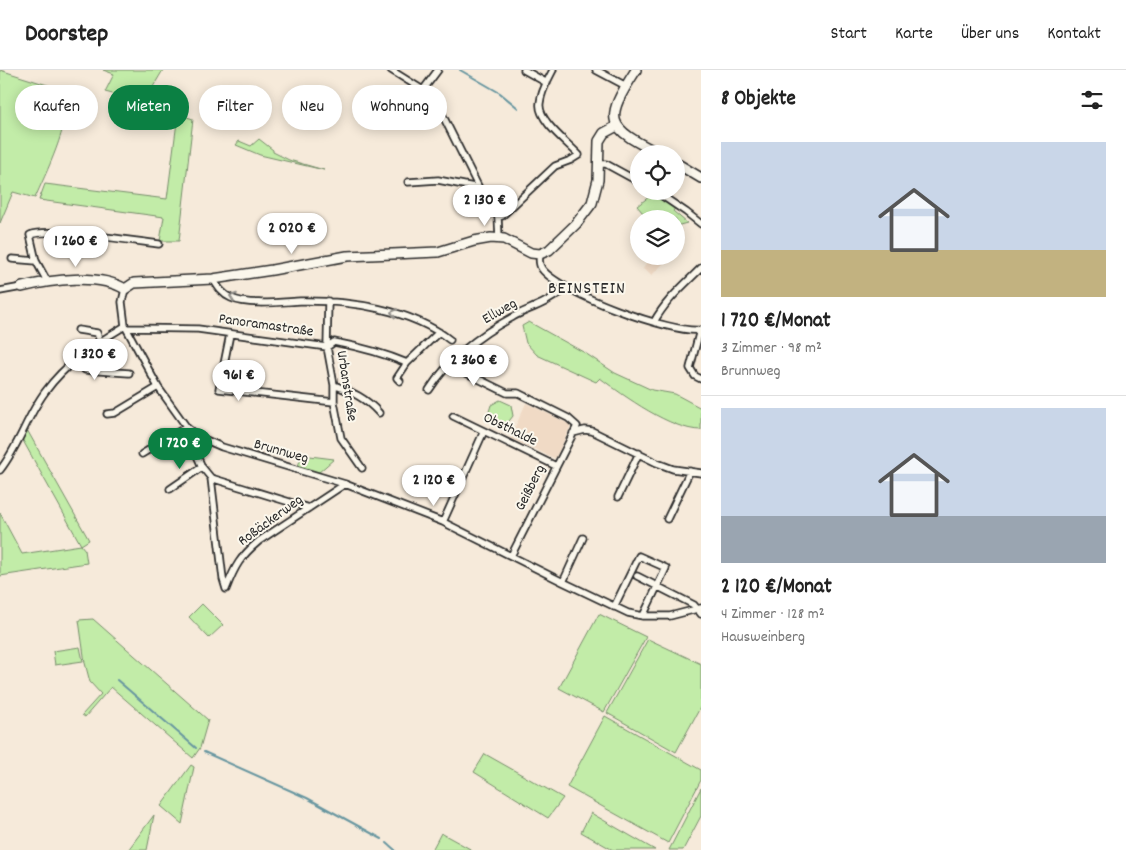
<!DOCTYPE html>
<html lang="de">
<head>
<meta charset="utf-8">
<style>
	:root { --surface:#fff; --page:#f6f6f6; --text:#222; --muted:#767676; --line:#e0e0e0; --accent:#0b8043 }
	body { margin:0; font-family:Dekko,sans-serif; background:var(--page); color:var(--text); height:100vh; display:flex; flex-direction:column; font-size:19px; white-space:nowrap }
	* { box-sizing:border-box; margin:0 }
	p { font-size:16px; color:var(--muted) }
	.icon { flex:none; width:28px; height:28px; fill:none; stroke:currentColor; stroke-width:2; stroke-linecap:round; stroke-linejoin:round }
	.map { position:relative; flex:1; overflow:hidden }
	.sheet { display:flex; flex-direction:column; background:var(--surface); width:425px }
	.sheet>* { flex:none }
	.top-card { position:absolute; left:15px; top:15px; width:475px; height:45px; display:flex; gap:10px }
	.tools { position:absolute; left:630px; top:75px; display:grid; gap:10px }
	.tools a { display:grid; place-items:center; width:55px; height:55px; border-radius:50%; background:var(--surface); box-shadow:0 2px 12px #0003; font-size:25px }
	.price { position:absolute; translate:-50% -42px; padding:0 11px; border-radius:18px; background:#fff; color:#222; font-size:16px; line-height:32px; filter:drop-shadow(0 1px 2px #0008) }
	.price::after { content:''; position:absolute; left:50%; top:30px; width:15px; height:11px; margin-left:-8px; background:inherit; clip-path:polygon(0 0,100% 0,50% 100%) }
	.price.active { background:var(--accent); color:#fff }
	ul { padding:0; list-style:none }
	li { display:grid; align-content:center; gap:10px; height:265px; padding:0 20px }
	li+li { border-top:1px solid var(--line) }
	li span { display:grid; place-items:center; height:155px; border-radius:0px; color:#555 }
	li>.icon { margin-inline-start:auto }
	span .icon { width:90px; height:90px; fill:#fffc; stroke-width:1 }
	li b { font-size:21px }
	h2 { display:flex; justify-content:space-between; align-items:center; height:60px; padding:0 20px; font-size:21px }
	.pill { padding:0 18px; border-radius:22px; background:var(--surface); box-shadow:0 2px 12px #0003; font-size:18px; line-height:45px }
	.pill.active { background:var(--accent); color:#fff }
	header { display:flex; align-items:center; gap:30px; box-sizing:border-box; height:70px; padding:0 25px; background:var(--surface); border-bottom:1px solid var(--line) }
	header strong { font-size:24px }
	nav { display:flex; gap:28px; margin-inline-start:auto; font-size:18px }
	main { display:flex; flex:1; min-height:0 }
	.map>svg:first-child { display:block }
</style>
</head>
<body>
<header>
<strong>Doorstep</strong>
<nav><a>Start</a><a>Karte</a><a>Über uns</a><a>Kontakt</a></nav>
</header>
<main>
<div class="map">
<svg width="701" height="780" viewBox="0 0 701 780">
	<rect width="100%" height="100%" fill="#f6eada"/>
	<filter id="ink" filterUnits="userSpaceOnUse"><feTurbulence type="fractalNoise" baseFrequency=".02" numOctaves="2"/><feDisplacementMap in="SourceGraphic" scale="10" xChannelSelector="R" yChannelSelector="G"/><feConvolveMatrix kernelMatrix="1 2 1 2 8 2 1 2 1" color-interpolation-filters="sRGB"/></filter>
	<g filter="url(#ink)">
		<path fill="#f0dac5" d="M650 186H671L652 205 643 199Z
			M526 333 571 355 556 387 554 388 510 368Z"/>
		<path fill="#c2eca8" stroke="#768c6a" d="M0 0 60 19C62 22 64 26 65 29 71 53 45 105 35 128L13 122 0 153Z
			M103 0H163L144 32 105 22 114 4Z
			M178 44 193 49 179 171H160L164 147 39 130 45 114 167 129Z
			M259 69 273 80V82L289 90 324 100 260 85 236 75 239 71 251 76Z
			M654 123 676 137 673 141 687 153 676 156V149H648L637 136Z
			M529 252 585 283 615 303 652 320 675 324 701 338V360C671 360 624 326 600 308L596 312 537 285 526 273 522 256Z
			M500 330 511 335 513 346 506 355 495 354 488 345 491 335Z
			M26 358 89 470 81 475 85 480 87 493 0 506V443L22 484 81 475 21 367Z
			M302 385 334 389 318 403 298 396Z
			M202 534 223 555 209 568 189 547Z
			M599 544 646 567 604 642 559 618Z
			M93 549 208 650 200 678 193 688 111 617 85 647 82 645 101 624 90 612 85 593 79 550Z
			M648 569 701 594V636L676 682 607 643Z
			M80 577 83 591 55 595 53 581Z
			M605 646 701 700V710L668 773 567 717Z
			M485 684 563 728 548 748 474 702Z
			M191 695 194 697 182 754 161 736Z
			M701 718V746L683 780H669Z
			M591 743 655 780H613L581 762Z
			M154 745 147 780H128Z
			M441 763 472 780H432Z"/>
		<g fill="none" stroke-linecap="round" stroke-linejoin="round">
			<path stroke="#6796a0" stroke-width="2" d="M460 0 500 23 518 38
				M117 610 196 678
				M204 682 307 728 382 769
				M387 773 395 780"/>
			<defs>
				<path id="street" d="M391 0 423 20 442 44 479 118 498 147 499 168
					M524 0 547 13
					M596 0 626 16
					M423 20 438 0
					M598 94H606L639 112
					M408 112 438 110 479 118
					M655 121 686 142 701 154
					M498 147 502 146 555 96 571 90 579 85C568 73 537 50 540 33 541 21 548 10 553 0
					M540 184C539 189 539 195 542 199 560 223 672 264 701 260
					M12 189 36 191
					M213 209C218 217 222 224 231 228 248 236 281 232 300 231 348 230 411 239 450 270
					M47 211 36 191 30 165C47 157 135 171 159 174
					M125 219 122 232 125 256 158 317 193 366 194 379 202 397 211 408
					M0 221 22 217
					M328 231 327 277 334 315V332L341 368 362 398
					M654 252C666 230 684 215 701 198
					M126 258 198 259 327 277 334 272C360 277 383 283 407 293L397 308 400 311
					M78 260 97 263 100 271
					M700 260 690 298 695 306 701 309
					M230 264 219 319 334 332
					M74 290 85 300 129 303
					M407 293 439 262
					M450 295 507 323H518L568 348 577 356 511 486
					M334 315C352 322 366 328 379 343
					M429 320C449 289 481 264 513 247 523 241 534 238 545 232 552 228 560 223 568 218
					M107 344 115 343 158 317
					M453 346 556 396
					M186 357 199 367 222 377 345 414 443 452 563 512 628 543 643 546H670L701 538
					M573 363 585 360 592 361 657 393 673 399 701 403
					M142 384 186 357
					M0 400C19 376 27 346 45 322 66 293 95 274 125 256
					M211 408 223 509 226 519
					M211 408 309 438
					M170 419 202 397
					M618 427 639 383
					M667 449 690 401
					M443 452 484 361
					M637 506 694 535 701 544
					M563 512 583 468
					M226 519C235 496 240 487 259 471L345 414
					M614 537 639 486 666 498 643 546"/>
				<path id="secondary" d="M636 0C603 51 606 57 660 84
					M676 93 701 108
					M22 217C51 210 99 203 125 219L134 213 213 209 272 200 347 186 438 182 474 171 491 168 504 169 531 183 540 184 549 180 576 154 592 133 598 110 599 71 604 63 617 56"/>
			</defs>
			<use href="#street" stroke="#2b2b2b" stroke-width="9"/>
			<use href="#secondary" stroke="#2b2b2b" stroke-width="12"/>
			<use href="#street" stroke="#fbf7ec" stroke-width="5.5"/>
			<use href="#secondary" stroke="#fbf7ec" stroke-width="9"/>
		</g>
		<defs><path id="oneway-chevron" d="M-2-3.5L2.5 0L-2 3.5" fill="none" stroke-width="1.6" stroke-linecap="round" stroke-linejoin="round" transform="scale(1.25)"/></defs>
		<g stroke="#93918c">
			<use href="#oneway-chevron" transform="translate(233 227) rotate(-160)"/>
			<use href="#oneway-chevron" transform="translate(394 243) rotate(-165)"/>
		</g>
	</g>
	<g text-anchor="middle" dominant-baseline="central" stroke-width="4" stroke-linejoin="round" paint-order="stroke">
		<g font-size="15" fill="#2b2b2b" stroke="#fbf7ec">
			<text transform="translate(500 242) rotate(-30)">Ellweg</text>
			<text transform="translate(266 256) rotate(8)">Panoramastraße</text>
			<text transform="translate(346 316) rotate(81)">Urbanstraße</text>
			<text transform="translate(510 360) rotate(26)">Obsthalde</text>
			<text transform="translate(281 382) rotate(16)">Brunnweg</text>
			<text transform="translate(531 418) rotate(-63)">Geißberg</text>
			<text transform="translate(271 451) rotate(-36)">Roßäckerweg</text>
		</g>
		<g font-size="18" letter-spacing="1" fill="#2b2b2b" stroke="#fbf7ec">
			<text x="587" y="219">BEINSTEIN</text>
		</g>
	</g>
</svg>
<div class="tools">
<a><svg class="icon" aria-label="locate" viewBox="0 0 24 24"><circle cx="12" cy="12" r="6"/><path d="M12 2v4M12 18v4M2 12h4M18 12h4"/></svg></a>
<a><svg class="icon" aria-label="layers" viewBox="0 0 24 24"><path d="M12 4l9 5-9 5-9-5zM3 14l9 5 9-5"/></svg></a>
</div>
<b class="price" style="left:485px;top:157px">2 130 €</b>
<b class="price" style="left:292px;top:185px">2 020 €</b>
<b class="price" style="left:76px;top:198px">1 260 €</b>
<b class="price" style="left:95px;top:311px">1 320 €</b>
<b class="price" style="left:474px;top:317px">2 360 €</b>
<b class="price" style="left:239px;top:332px">961 €</b>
<b class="price active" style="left:180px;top:400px">1 720 €</b>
<b class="price" style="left:434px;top:437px">2 120 €</b>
<div class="top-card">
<a class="pill">Kaufen</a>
<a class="pill active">Mieten</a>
<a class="pill">Filter</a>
<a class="pill">Neu</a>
<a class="pill">Wohnung</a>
</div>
</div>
<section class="sheet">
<h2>8 Objekte<svg class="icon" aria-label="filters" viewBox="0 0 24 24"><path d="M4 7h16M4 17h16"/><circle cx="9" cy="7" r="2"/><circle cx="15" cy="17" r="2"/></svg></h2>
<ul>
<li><span style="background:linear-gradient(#c9d6e8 70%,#c2b280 0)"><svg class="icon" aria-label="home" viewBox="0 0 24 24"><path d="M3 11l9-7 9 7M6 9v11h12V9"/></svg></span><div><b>1 720 €/Monat</b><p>3 Zimmer · 98 m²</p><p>Brunnweg</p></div></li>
<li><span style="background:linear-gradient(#c9d6e8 70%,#9aa5b1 0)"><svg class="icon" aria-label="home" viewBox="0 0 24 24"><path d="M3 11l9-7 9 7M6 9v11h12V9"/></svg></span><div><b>2 120 €/Monat</b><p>4 Zimmer · 128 m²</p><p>Hausweinberg</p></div></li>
</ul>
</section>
</main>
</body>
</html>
